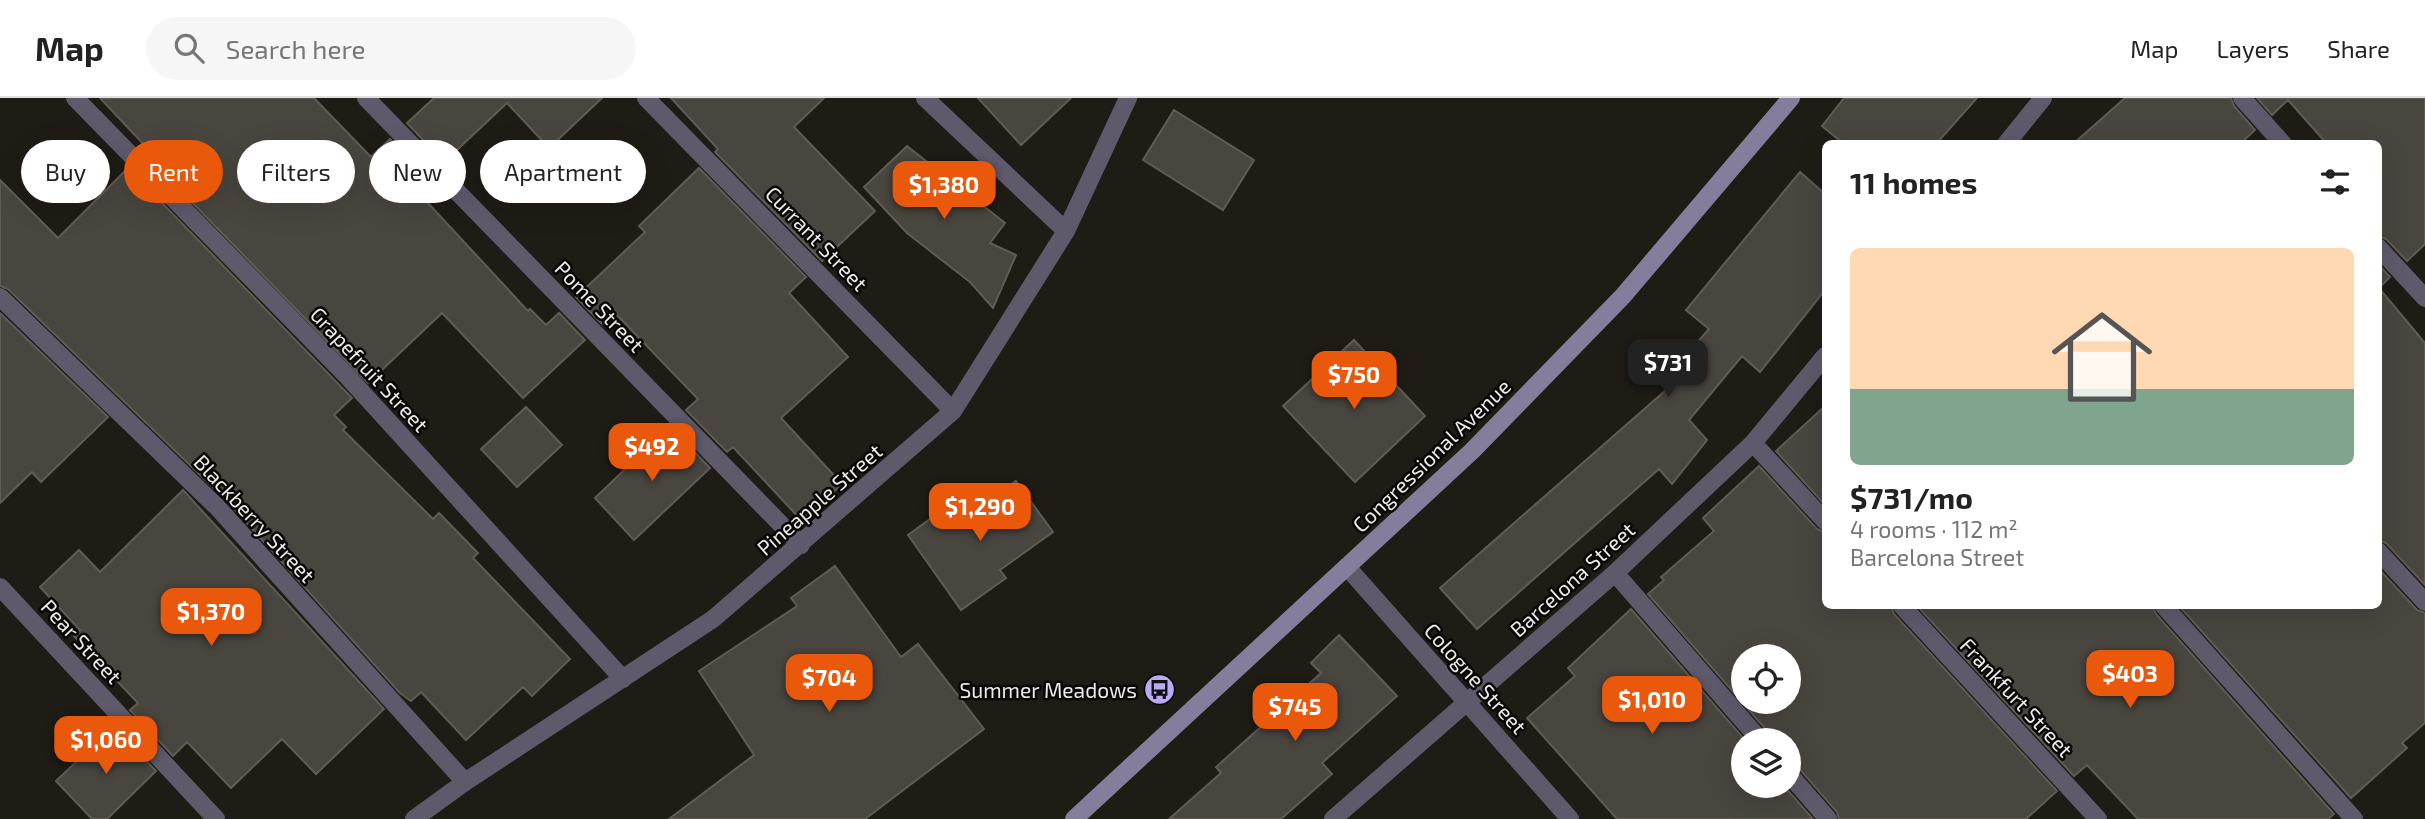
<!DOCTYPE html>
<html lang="en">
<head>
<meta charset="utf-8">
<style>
	:root { --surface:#fff; --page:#f6f6f6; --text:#222; --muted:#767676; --line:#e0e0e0; --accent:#ea580c }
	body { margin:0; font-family:"Exo 2",sans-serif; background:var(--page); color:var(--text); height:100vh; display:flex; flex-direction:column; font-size:26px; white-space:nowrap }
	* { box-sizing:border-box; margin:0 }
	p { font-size:23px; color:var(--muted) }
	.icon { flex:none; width:38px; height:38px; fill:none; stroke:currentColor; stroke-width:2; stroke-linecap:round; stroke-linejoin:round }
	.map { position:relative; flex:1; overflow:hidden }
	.details { position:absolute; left:1822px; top:42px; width:560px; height:469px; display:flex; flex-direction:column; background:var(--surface); border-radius:10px; box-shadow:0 7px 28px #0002 }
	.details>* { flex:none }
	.top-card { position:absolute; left:21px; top:42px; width:665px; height:63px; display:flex; gap:14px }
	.tools { position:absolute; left:1731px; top:546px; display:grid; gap:14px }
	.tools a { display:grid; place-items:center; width:70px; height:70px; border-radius:50%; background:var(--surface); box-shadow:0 7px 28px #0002; font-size:35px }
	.price { position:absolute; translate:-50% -60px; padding:0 16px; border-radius:14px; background:var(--accent); color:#fff; font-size:23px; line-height:46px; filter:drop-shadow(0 2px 4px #0008) }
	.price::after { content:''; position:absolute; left:50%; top:42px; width:21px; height:16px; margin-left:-10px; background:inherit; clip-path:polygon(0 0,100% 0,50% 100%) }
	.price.on { background:#222; color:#fff }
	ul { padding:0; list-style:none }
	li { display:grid; align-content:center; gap:14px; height:371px; padding:0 28px }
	li span { display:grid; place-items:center; height:217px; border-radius:10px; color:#555 }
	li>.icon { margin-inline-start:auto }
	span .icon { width:126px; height:126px; fill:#fffc; stroke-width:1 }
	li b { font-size:30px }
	h2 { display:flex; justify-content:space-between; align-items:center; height:84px; padding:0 28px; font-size:30px }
	.pill { padding:0 24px; border-radius:32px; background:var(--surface); box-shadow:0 7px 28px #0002; font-size:24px; line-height:63px }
	.pill.on { background:var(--accent); color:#fff }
	header { display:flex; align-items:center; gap:42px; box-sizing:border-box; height:98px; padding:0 35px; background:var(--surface); border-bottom:2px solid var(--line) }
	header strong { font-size:33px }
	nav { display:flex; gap:38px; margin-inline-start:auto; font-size:24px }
	.search { width:490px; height:63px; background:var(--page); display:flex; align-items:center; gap:18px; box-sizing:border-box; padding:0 24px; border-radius:38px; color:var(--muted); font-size:26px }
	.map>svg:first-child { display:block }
</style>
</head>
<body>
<header>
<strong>Map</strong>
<div class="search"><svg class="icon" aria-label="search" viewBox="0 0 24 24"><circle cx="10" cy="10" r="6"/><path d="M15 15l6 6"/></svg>Search here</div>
<nav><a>Map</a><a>Layers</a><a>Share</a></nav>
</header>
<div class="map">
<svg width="2425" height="721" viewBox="0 0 2425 721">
	<rect width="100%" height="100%" fill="#1f1c16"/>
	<path fill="#49453f" stroke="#605c55" stroke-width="2" fill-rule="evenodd" d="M100 0H314L371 59 390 41 428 80 415 91 528 213 530 211 546 227 559 215 585 242 523 300 442 215 368 285 144 55 148 51Z
		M434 0H602L549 50 507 5 444 64 407 25Z
		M671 0H824L794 29 875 113 822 163 715 54 718 51Z
		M978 0H1071L1021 47Z
		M1844 0H1977L1936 46H1844L1822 28Z
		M2125 0H2231L2234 8 2255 32 2240 46H2073Z
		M2257 0H2425V146L2407 163 2386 141 2378 138V46H2327L2288 2 2272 17Z
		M1174 12 1254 62 1223 112 1143 62Z
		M907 48 1005 125 990 145 1016 157 993 210 970 184 907 135 864 89Z
		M128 70 352 300 334 317 346 329 343 332 433 421 439 415 478 455 473 460 570 561 532 598 523 589 466 642 421 594 411 603 400 595 226 402 8 191 0 188V82L58 140Z
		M699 70 806 179 789 195 848 259 781 320 842 386 802 423 733 349 727 354 686 312 698 301 614 214 602 226 576 199 645 134 639 128Z
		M1800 74 1825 96V192L1760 274 1742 258 1689 322 1707 342 1672 386 1659 371 1477 531 1440 490 1690 271 1681 263 1709 231 1686 212Z
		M2378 166 2390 179 2379 190 2425 245V487L2386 445 2378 442Z
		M0 215 108 319 41 384 32 374 0 405Z
		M1354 242 1425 318 1355 384 1283 308Z
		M1825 308V407L1776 353Z
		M526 309 562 347 517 389 481 351Z
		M670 328 710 370 634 442 595 400Z
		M1759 368 1817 431 1825 434V508H1891L1894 516 2057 693 2026 721H1839L1837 714 1797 668 1788 664V642H1771L1769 635 1648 496 1664 482 1661 479 1714 433 1703 420ZM1743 558H1788V604H1743Z
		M1016 383 1053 434 1000 472 1006 480 961 512 908 437 952 405 963 421Z
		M183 392 384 611 316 676 282 641 231 690 187 644 173 658 130 612 138 605 74 538 80 532 40 489 79 452 100 474Z
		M835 468 901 559 918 546 984 631 865 721H669L754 657 699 573 797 508 791 500Z
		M2378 470 2417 512 2425 515V625L2402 645 2407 650 2351 700 2179 508H2378Z
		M1917 508H2153L2156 516 2334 716 2328 721H2138L2087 667 2074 678Z
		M1631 511 1745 642 1743 688H1784L1813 721H1617L1527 620 1575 578 1568 570Z
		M1339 537 1397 598 1322 665 1332 676 1281 721H1169L1221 675 1216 669 1321 575 1311 565Z
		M114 628 156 673 107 721H92L56 683Z"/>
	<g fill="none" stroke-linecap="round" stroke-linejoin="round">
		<path stroke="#5e5a6c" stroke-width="18" d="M75 0 347 278 623 581
			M366 0 801 447
			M646 0 953 313
			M925 0 1066 133
			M2242 0 2283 46
			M2006 46 2043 0
			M2378 149 2425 200
			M0 199 218 410 465 684
			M1753 345 1825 423
			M2378 453 2425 504
			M1347 469 1570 721
			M1615 475 1760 642
			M0 489 216 721
			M1902 508 2098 721
			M2164 508 2354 721
			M1788 675 1828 721
			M414 721 465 684 713 521 953 313 1066 133 1128 0
			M1333 721 1615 475 1753 345 1825 258"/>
		<path stroke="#847d9b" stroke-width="18" d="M1074 721 1472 353 1623 198 1791 0"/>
	</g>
	<defs>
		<symbol id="bus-disc" viewBox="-11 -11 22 22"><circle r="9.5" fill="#bca9f5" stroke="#080705"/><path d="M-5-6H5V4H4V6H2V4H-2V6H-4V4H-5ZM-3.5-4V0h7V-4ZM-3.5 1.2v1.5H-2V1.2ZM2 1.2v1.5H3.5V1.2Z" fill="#111"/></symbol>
	</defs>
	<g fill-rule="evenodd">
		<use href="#bus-disc" x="1142" y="574" width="35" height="35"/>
	</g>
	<g text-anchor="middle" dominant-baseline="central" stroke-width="5" stroke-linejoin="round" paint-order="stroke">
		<g font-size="21" fill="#edeae7" stroke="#080705">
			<text transform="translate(817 140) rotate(46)">Currant Street</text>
			<text transform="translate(600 208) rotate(46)">Pome Street</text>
			<text transform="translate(370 271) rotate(47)">Grapefruit Street</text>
			<text transform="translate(1431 357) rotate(-44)">Congressional Avenue</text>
			<text transform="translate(819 401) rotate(-41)">Pineapple Street</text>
			<text transform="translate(255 420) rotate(47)">Blackberry Street</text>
			<text transform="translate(1572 481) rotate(-42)">Barcelona Street</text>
			<text transform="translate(82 543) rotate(47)">Pear Street</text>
			<text transform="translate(1476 580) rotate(48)">Cologne Street</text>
			<text transform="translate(2017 599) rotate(47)">Frankfurt Street</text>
		</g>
		<g font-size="21" fill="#edeae7" stroke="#080705" text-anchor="end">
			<text x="1137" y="591">Summer Meadows</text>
		</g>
	</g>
</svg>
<div class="tools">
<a><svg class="icon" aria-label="locate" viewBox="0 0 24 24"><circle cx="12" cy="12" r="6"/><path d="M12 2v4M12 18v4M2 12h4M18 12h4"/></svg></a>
<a><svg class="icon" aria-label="layers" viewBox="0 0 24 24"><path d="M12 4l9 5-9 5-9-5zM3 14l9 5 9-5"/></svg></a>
</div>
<b class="price" style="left:944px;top:123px">$1,380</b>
<b class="price on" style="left:1668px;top:301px">$731</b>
<b class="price" style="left:1354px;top:313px">$750</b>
<b class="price" style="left:652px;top:385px">$492</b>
<b class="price" style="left:980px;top:445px">$1,290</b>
<b class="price" style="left:211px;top:550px">$1,370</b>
<b class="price" style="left:2130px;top:612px">$403</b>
<b class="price" style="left:829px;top:616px">$704</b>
<b class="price" style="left:1652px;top:638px">$1,010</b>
<b class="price" style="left:1295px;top:645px">$745</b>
<b class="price" style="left:106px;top:678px">$1,060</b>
<div class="top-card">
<a class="pill">Buy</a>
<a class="pill on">Rent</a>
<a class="pill">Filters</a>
<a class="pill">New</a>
<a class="pill">Apartment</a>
</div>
<section class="details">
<h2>11 homes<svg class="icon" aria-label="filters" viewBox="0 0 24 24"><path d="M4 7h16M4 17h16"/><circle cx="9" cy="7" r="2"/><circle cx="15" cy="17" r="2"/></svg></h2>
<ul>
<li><span style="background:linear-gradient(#ffd9b3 65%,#7fa58c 0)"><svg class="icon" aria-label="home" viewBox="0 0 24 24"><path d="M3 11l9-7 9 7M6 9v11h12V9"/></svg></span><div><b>$731/mo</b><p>4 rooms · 112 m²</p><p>Barcelona Street</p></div></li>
</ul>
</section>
</div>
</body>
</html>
